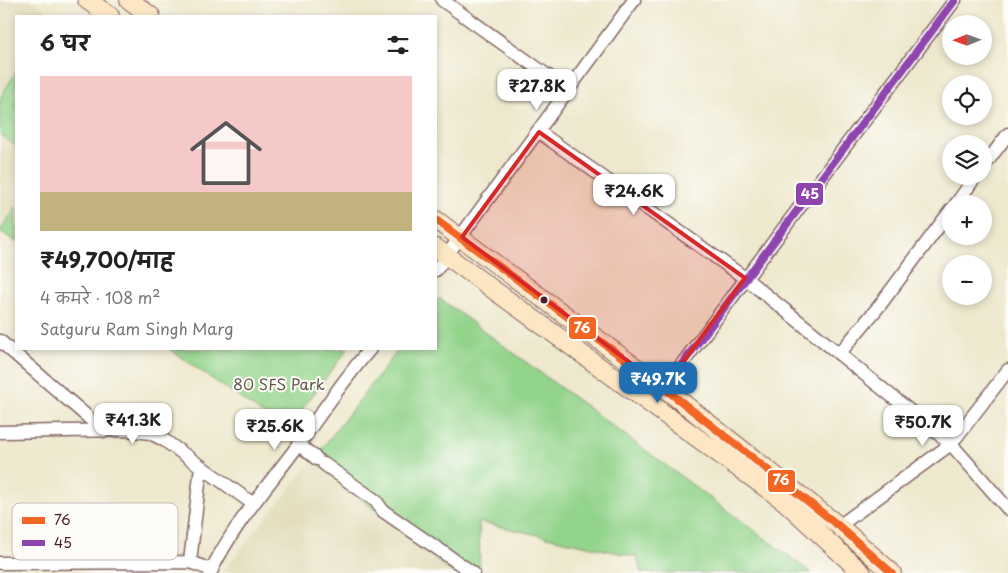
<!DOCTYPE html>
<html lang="hi">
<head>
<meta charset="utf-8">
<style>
	:root { --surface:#fff; --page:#f6f6f6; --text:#222; --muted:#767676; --accent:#1f6fb2 }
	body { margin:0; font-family:"Playpen Sans","Playpen Sans Deva",sans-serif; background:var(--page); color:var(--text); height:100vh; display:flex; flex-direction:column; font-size:19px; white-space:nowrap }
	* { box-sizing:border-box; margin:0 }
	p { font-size:16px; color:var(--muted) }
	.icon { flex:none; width:28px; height:28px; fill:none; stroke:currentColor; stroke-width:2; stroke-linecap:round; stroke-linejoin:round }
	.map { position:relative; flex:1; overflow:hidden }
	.details { position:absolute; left:15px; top:15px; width:422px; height:335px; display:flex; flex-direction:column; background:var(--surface); border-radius:0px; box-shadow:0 2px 8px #0003 }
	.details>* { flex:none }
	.needle { width:32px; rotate:269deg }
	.tools { position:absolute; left:942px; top:15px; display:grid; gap:10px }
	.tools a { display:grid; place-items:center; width:50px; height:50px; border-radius:50%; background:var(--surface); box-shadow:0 2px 8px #0003; font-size:25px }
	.price { position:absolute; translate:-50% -42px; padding:0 11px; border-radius:10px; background:#fff; color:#222; font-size:16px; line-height:32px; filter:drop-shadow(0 1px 2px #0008) }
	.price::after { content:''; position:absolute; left:50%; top:30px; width:15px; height:11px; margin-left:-8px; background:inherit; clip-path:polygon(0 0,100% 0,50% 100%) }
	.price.on { background:var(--accent); color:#fff }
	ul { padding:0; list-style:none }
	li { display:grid; align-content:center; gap:10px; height:265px; padding:0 25px }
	li span { display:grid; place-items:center; height:155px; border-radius:0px; color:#555 }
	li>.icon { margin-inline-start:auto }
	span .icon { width:90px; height:90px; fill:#fffc; stroke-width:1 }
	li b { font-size:21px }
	h2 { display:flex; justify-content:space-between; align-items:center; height:60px; padding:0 25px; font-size:21px }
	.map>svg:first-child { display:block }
</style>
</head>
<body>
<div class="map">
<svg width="1008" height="573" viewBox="0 0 1008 573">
	<rect width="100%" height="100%" fill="#fdfcf7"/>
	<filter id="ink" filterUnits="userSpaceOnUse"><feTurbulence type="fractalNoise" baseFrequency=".02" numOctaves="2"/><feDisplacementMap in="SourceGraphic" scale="10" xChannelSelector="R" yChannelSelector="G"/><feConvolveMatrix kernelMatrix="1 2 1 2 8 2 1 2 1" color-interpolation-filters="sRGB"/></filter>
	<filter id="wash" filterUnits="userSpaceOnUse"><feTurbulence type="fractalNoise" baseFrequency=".0096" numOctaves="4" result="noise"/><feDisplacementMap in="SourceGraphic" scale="20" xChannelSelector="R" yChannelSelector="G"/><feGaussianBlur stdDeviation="1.12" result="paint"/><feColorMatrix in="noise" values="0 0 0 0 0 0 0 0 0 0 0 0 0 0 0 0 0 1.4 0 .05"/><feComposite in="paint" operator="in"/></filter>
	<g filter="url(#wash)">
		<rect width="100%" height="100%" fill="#eee8ce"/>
		<path fill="#e2dcba" d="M0 0H33L52 15 16 16V72L0 98Z
			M0 134 16 146V207L0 230Z
			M313 460 453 573H221Z"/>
		<path fill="#93d48b" stroke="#6e7a5b" d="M16 72V146L0 134V98Z
			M16 207V242L0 231Z
			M439 298 812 573H641L637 557 479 522 480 573H453L313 460 399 349H436V302Z
			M169 349H348L286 430Z"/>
	</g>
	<g filter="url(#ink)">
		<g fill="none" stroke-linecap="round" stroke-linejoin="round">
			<defs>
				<path id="minor" d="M442 0 569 91
					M539 132 745 278 951 444 1008 509
					M984 166 1008 134
					M956 204 976 176
					M436 270 634 0
					M0 341 104 431
					M839 354 880 305 951 210
					M664 388 955 0
					M0 432 129 430 150 433 164 440 252 503
					M298 444 317 459
					M324 464 376 501 383 511 473 573
					M839 526 951 444 1008 370
					M190 562 201 466
					M0 563 190 562 212 570
					M210 573C233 525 268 486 299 444 322 412 344 379 370 349"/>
				<path id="secondary" d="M87 0 110 16
					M129 0 151 16
					M436 220 664 388 839 526 892 573
					M436 248 784 501 862 573"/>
			</defs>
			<use href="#minor" stroke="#836564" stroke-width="15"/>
			<use href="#secondary" stroke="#836564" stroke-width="20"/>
			<use href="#minor" stroke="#fff" stroke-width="12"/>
			<use href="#secondary" stroke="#fce6c4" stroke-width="18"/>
			<defs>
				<path id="bus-1" d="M436 220 664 388 839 526 892 573"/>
				<path id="bus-2" d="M664 388 955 0"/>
			</defs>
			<use href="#bus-1" stroke="#fdfcf7" stroke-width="11"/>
			<use href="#bus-2" stroke="#fdfcf7" stroke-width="11"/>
			<use href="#bus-1" stroke="#f26522" stroke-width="8"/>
			<use href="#bus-2" stroke="#8e44ad" stroke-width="8"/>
		</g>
	</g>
	<path fill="#d62828" fill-opacity="0.2" stroke="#d62828" stroke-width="4" stroke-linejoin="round" d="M539 132 745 278 664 388 462 237Z"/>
	<circle fill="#4a1f2b" stroke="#fdfcf7" stroke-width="2" cx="544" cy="300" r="4.5"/>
	<g text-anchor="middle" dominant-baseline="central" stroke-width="4" stroke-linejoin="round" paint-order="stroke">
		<g font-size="15" fill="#605548" stroke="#fdfcf7">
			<text x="279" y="383">80 SFS Park</text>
		</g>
	</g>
	<rect x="12" y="503" width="166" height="57" rx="8" fill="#fdfcf7" stroke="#c7baba" stroke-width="1"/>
	<rect x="22" y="517" width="23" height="7" fill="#f26522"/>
	<rect x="22" y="540" width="23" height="6" fill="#8e44ad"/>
	<g font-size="14" fill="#4a1f2b">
		<text x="54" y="525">76</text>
		<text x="54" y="548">45</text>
	</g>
	<g stroke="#fdfcf7" stroke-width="2">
		<rect x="795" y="182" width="29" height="24" rx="5" fill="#8e44ad"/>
		<rect x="568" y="316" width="29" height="24" rx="5" fill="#f26522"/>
		<rect x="767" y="469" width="29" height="24" rx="5" fill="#f26522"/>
	</g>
	<g font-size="14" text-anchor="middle" font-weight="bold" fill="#fff">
		<text x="810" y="199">45</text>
		<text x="582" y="333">76</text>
		<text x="781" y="485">76</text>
	</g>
</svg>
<div class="tools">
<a><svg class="needle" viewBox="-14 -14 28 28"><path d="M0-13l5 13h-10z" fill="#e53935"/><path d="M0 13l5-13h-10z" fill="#767676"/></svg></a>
<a><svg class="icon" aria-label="locate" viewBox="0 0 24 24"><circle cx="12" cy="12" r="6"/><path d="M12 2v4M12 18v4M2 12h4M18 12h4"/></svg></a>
<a><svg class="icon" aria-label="layers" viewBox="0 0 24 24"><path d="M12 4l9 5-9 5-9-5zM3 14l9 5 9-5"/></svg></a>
<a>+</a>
<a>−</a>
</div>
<b class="price" style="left:537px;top:111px">₹27.8K</b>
<b class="price" style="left:634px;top:216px">₹24.6K</b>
<b class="price on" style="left:658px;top:404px">₹49.7K</b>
<b class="price" style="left:133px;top:445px">₹41.3K</b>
<b class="price" style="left:923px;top:447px">₹50.7K</b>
<b class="price" style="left:275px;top:451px">₹25.6K</b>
<section class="details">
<h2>6 घर<svg class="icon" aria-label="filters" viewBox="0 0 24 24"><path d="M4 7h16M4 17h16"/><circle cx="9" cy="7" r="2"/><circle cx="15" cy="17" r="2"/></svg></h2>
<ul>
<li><span style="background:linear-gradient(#f6c9c9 75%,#c2b280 0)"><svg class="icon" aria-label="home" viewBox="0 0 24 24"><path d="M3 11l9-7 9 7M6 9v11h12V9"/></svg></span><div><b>₹49,700/माह</b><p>4 कमरे · 108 m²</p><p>Satguru Ram Singh Marg</p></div></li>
</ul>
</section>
</div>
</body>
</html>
